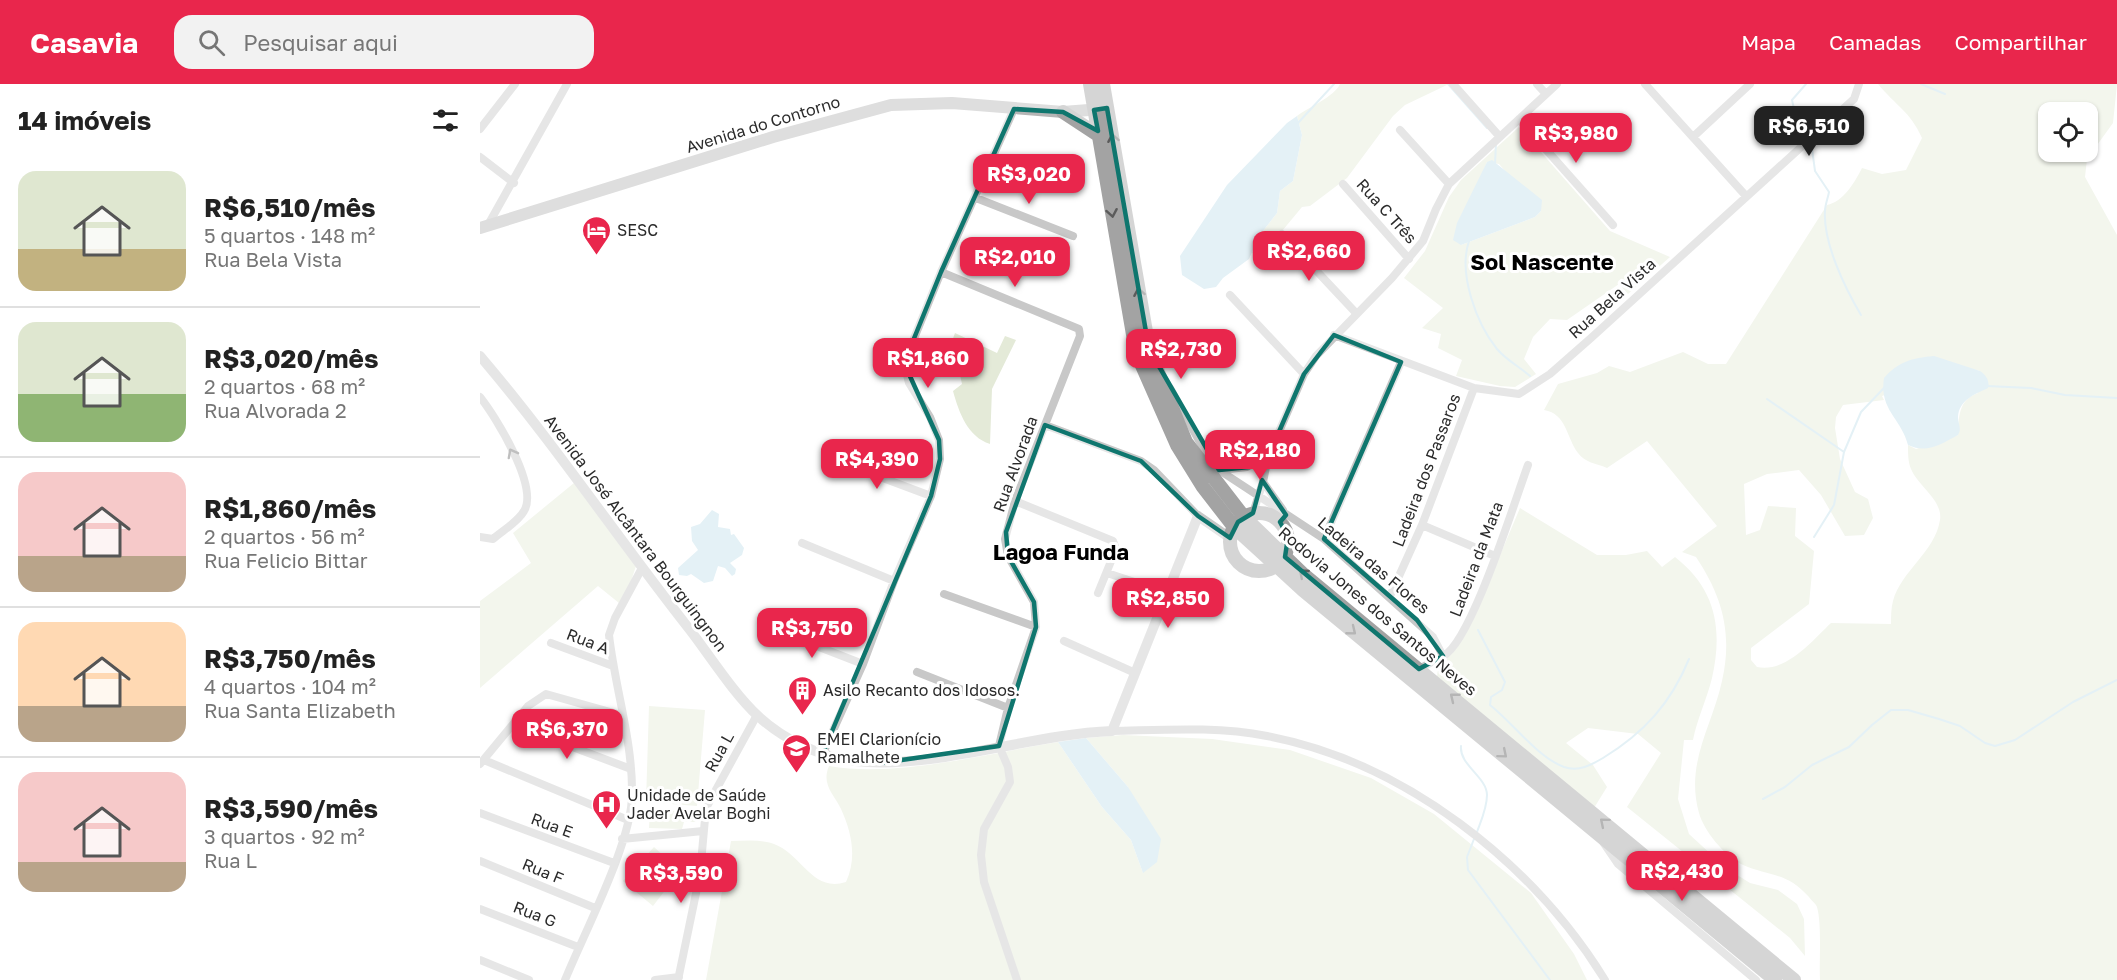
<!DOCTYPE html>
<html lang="pt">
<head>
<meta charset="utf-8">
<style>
	:root { --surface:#fff; --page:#f2f2f2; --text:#222; --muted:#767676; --line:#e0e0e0; --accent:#e9264c }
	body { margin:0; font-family:"Golos Text",sans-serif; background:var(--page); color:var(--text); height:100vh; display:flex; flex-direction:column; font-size:22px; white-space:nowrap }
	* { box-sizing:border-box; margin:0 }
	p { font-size:20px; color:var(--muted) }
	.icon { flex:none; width:33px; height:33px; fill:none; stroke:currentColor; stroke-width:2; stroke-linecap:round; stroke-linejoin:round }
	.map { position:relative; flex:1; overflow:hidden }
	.panel { display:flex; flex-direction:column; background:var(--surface); width:480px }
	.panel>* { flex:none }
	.fabs { position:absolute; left:1558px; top:18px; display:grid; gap:12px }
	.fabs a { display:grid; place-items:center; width:60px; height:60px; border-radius:12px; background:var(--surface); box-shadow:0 2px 4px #0004; font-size:30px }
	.price { position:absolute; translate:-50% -51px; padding:0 14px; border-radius:12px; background:var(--accent); color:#fff; font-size:20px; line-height:39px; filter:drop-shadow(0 2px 3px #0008) }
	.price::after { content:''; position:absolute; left:50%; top:36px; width:18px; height:14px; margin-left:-9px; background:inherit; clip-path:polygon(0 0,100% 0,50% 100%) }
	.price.on { background:#222; color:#fff }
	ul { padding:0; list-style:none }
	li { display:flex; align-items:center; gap:18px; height:150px; padding:0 18px }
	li+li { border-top:2px solid var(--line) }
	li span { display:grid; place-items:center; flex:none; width:168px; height:120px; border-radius:18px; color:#555 }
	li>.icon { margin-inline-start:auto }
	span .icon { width:72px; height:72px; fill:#fffc; stroke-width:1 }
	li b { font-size:26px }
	h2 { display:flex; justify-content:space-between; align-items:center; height:72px; padding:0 18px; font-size:26px }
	header { display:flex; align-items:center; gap:36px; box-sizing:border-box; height:84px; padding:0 30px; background:var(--accent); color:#fff }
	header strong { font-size:28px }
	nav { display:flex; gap:33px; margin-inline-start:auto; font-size:21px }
	.search { width:420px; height:54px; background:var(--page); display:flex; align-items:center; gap:15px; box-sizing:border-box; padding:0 21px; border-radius:18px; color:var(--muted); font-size:22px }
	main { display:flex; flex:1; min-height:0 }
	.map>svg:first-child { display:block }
</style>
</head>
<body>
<header>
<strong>Casavia</strong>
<div class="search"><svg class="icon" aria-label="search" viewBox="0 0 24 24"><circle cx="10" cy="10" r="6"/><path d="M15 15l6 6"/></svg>Pesquisar aqui</div>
<nav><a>Mapa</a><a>Camadas</a><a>Compartilhar</a></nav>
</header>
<main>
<section class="panel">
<h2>14 imóveis<svg class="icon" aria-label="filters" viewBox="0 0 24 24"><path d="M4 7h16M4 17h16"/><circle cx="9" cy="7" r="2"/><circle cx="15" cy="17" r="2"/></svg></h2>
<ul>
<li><span style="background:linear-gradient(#dfe7d0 65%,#c2b280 0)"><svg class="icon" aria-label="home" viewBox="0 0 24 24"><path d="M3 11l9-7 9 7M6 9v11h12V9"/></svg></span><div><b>R$6,510/mês</b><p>5 quartos · 148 m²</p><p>Rua Bela Vista</p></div></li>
<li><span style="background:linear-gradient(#dfe7d0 60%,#8fb573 0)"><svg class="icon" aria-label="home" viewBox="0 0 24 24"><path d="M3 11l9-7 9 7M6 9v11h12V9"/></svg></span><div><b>R$3,020/mês</b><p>2 quartos · 68 m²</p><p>Rua Alvorada 2</p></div></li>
<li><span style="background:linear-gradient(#f6c9c9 70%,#b9a48a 0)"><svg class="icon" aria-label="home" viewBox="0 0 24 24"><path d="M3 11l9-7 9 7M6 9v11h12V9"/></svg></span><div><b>R$1,860/mês</b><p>2 quartos · 56 m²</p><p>Rua Felicio Bittar</p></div></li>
<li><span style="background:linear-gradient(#ffd9b3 70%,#b9a48a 0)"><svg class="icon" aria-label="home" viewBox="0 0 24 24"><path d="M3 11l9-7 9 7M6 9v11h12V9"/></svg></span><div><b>R$3,750/mês</b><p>4 quartos · 104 m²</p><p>Rua Santa Elizabeth</p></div></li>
<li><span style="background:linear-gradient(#f6c9c9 75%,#b9a48a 0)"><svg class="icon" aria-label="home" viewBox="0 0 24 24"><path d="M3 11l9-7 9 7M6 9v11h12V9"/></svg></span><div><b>R$3,590/mês</b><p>3 quartos · 92 m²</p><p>Rua L</p></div></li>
</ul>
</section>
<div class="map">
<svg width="1637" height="896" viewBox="0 0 1637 896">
	<rect width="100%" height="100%" fill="#fff"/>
	<path fill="#e4ead8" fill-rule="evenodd" d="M860 0H969L925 21 913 32 867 94 830 122 822 123 782 171 772 169 779 152 797 129 800 107 813 97 822 51 817 32C829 23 854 13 860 0Z
		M1398 0H1637L1633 39 1607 75 1605 93 1637 151V896H1340C1339 877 1342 840 1337 823 1336 820 1331 816 1329 813 1306 787 1289 793 1261 780 1244 771 1224 747 1219 729 1205 679 1232 643 1242 597 1253 549 1242 512 1216 473L1202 468 1237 442 1167 357 1127 384C1116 379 1105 379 1098 369 1086 353 1087 330 1064 326L1078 300 1117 289 1129 282 1150 288 1203 268 1228 280H1246L1347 121C1363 118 1375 98 1382 84L1402 90 1426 86 1442 54C1430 27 1416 22 1398 0ZM1569 28H1608V68H1569ZM1483 283 1500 287 1498 309C1478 316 1479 333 1478 351L1436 365 1428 361C1428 369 1428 378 1431 385 1438 402 1463 416 1460 436 1455 468 1421 487 1413 517 1411 524 1411 533 1411 540L1351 539C1332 557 1306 589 1277 583L1271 576V564L1329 520 1334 467 1315 452 1316 424 1288 422 1280 446 1266 451 1264 400 1287 390 1319 386 1341 411 1365 452 1384 451 1393 434 1388 415 1375 408 1360 375 1355 344 1356 333 1363 321 1404 316 1402 312Z
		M1039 43 1130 147 1190 173 1148 210 1139 200 1087 236 1070 235 1053 253 1044 275 1056 290 1035 303 1020 302 976 292 982 276 958 264 961 250 942 244 963 224 924 194 945 167 969 113 981 96ZM1007 78 1019 80 1061 127 1055 133 981 161 995 107Z
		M475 249 517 269 525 252 536 256 512 305 510 360C488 353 479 329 473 307L482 300 476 272 468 268Z
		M94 399 157 479 146 512 139 519 118 502 0 604V517L51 479 33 449Z
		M1040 424 1117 471H1146L1167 467 1182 483 1195 473C1236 505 1243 545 1232 594 1227 615 1217 635 1213 656H1204L1198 715 1209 750 1246 784 1270 799 1298 806 1317 820 1324 835 1325 872 1310 854 1147 723 1181 669 1158 650 1108 644 1086 659 1113 681 1127 703 1114 724 957 593 958 583 998 523Z
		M169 622 225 626 217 722 166 718Z
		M643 651 732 655 810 666 891 694 954 730 1051 809 1094 870 1107 896H226L251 757C265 757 281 755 294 760 322 770 332 809 366 798 377 774 372 749 361 725 354 710 341 701 349 682 418 694 509 669 578 658L622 723 651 756 663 789 648 703 606 654Z
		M170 725 221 729 215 738H204L202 745 169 744Z
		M174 763 200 787 173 822 143 797Z"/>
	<path fill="#c3e0eb" d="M817 32 822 51 813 97 800 107 797 129 779 152 769 175 743 194 736 203 724 205 702 191 700 172 747 101 807 39Z
		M1012 76 1062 116 1061 127 1055 133 981 161 973 156 977 139 1007 78Z
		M1454 272 1500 287C1506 291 1510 297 1508 304 1495 310 1479 316 1478 333 1478 340 1482 344 1478 351 1461 360 1447 370 1428 361 1421 334 1399 326 1404 294 1418 278 1432 274 1454 272Z
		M232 426 239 430 238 443 250 445 251 451 254 450 264 464 262 471 250 479 256 485 255 490 252 492 245 484 238 482 233 497 224 499 211 490 207 492 199 491 198 484 218 466 212 457 211 443 220 440Z
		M606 654 648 703 681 755 677 778 663 789 651 756 622 723 578 658Z"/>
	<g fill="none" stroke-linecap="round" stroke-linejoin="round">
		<path stroke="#c3e0eb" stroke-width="2" d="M968 0 1007 44
			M1326 0 1312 16 1314 25 1325 37 1329 52
			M1441 0 1465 10
			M817 40 854 0
			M1331 57 1335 87 1349 108C1348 114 1345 121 1345 127 1343 159 1365 204 1381 231
			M1015 80 1016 59
			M989 157C978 189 996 239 1017 265 1026 276 1040 283 1050 292
			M1506 302 1551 304 1585 311 1637 314
			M1287 315 1364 368
			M1334 453 1354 421 1364 368 1381 328 1404 304
			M998 546 1025 598 1022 606 1011 613 1010 621C1033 639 1057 673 1084 683 1099 688 1111 681 1123 674 1164 649 1191 619 1209 575
			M981 662C979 681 1007 693 1007 711 1007 724 1001 737 997 748
			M1283 715 1305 703 1332 681 1369 663 1392 641 1411 626H1428L1459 635 1480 642 1505 659 1515 662 1535 656 1593 618 1637 596
			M994 755 987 773 988 786 1070 896"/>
		<path stroke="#c8c8c8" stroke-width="8" d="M973 0 1020 53
			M1057 0 1066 10
			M1165 0 1266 112
			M1039 35 1133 141
			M0 45 35 0
			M920 46 969 100
			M1213 53 1270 0
			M0 73 34 99
			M863 100 929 175
			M496 114 593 152
			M8 141 87 0
			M802 150 876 229
			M461 188 599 245 600 252 535 417 525 455 528 472 554 518 556 543 528 624 519 662 528 683 530 698 504 745 501 771 504 798 537 896
			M750 211 824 290
			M854 251 994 304 1039 310 1070 290 1111 254 1374 15 1379 0
			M690 304 727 371 739 386 844 455 953 553 963 572 939 585
			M0 313C16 333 59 403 44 427 38 438 22 447 13 455L0 453
			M565 341 661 377 674 386 718 432
			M352 375 451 412
			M740 386 767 383 788 373
			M783 398 803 426
			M535 417 633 457 636 465 618 509
			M773 429 783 398 788 373 824 290 836 272 912 194 943 157 956 125 969 100 1077 0
			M942 441 1015 472
			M844 455 921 278
			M322 459 414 497
			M627 489 688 509
			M464 510 556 543
			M910 512 942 441 994 304
			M290 544 383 580
			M584 557 653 588
			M71 559 133 582
			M963 572C991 559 1035 416 1048 381
			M437 588 528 624
			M34 641 151 685
			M632 647C683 646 736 642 787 652 924 678 1052 778 1125 896
			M342 671 383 580 414 497 451 412 460 375 459 356 450 333 429 299 424 279 461 188 534 25
			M4 676 148 736
			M0 680 48 622 66 610 141 631
			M0 729 134 779
			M142 755 223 747
			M1123 758 1138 780 1276 896
			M0 777 115 824
			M0 825 98 863
			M0 876 49 896
			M85 896C104 849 152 758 152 711 153 658 135 604 129 551L135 534 162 484
			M175 896 199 893
			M198 896 220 790 226 724 277 631"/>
		<path stroke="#c8c8c8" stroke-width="10" d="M0 272C75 360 139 456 210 546 230 572 254 610 278 632 304 656 340 673 375 677 456 686 550 650 632 647L718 432 750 454"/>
		<path stroke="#b5b5b5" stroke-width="12" d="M0 144 293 53 411 21 472 19 583 28 622 25"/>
		<path stroke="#a3a3a3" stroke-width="14" d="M610 0 656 268 697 361 723 403 754 443 823 506 1295 896
			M623 0 669 265 699 341 706 358 764 433 824 491 1314 896
			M583 28 618 51
			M750 458a29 29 0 1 1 58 0a29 29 0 1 1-58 0Z"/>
	</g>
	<defs><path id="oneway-chevron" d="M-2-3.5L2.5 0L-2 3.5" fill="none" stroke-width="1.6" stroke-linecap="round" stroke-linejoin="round" transform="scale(1.5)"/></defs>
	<g stroke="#5b5b5b">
		<use href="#oneway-chevron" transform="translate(633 54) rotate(-100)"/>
		<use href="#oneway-chevron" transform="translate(632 129) rotate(80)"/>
		<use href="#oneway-chevron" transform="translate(659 208) rotate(-100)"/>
		<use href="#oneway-chevron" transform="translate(823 489) rotate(-139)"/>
		<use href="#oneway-chevron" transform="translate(872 547) rotate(39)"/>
		<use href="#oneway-chevron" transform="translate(974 613) rotate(-141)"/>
		<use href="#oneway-chevron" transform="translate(1023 670) rotate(40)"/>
		<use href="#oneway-chevron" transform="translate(1124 738) rotate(-140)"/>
	</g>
	<use stroke="#727272" href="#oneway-chevron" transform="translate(32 369) rotate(-118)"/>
	<path d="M0 0H1637V896H0ZM627 24 669 265 739 386 769 383 788 373 824 290 854 251 921 278 844 455 937 536 963 572 939 585 805 473 808 453 800 438 806 431 782 396 773 429 758 438 750 454 718 432 661 377 565 341 526 448 528 472 554 518 556 543 519 662 401 679 342 671 451 412 460 375 459 356 424 279 461 188 534 25 583 28 618 47 614 26Z" fill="#fff" fill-opacity=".55" fill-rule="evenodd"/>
	<path fill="none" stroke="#0f766e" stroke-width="4.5" stroke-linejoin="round" d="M627 24 669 265 739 386 769 383 788 373 824 290 854 251 921 278 844 455 937 536 963 572 939 585 805 473 808 453 800 438 806 431 782 396 773 429 758 438 750 454 718 432 661 377 565 341 526 448 528 472 554 518 556 543 519 662 401 679 342 671 451 412 460 375 459 356 424 279 461 188 534 25 583 28 618 47 614 26Z"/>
	<defs>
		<symbol id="hotel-pin" viewBox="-11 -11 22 30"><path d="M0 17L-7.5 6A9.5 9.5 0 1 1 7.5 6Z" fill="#e9264c" stroke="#fff"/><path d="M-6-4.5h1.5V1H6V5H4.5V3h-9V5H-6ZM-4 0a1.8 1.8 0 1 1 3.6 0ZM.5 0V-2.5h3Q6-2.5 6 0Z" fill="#fff"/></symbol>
		<symbol id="building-pin" viewBox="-11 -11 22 30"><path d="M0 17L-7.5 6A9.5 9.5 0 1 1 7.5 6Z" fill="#e9264c" stroke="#fff"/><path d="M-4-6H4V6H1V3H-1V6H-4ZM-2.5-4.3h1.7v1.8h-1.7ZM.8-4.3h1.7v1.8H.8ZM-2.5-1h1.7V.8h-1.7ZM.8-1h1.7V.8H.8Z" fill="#fff"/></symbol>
		<symbol id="school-pin" viewBox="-11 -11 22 30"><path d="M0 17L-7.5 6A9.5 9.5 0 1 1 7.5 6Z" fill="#e9264c" stroke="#fff"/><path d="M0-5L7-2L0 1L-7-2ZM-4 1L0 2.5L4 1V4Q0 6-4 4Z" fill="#fff"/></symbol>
		<symbol id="hospital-pin" viewBox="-11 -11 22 30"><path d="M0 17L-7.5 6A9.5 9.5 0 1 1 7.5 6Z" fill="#e9264c" stroke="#fff"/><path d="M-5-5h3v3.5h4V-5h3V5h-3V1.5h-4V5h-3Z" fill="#fff"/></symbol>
	</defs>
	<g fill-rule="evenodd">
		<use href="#hotel-pin" x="100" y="130" width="33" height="45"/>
		<use href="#building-pin" x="306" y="590" width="33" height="45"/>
		<use href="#school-pin" x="300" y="648" width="33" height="45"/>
		<use href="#hospital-pin" x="110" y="704" width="33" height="45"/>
	</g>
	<g text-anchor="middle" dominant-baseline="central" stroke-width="6" stroke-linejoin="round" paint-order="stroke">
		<g font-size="16" fill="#2b2b2b" stroke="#fff">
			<text transform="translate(283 40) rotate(-17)">Avenida do Contorno</text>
			<text transform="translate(907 127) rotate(48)">Rua C Três</text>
			<text transform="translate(1132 214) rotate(-42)">Rua Bela Vista</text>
			<text transform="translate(535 380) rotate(-70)">Rua Alvorada</text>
			<text transform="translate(946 386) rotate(-69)">Ladeira dos Passaros</text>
			<text transform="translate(156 449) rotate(53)">Avenida José Alcântara Bourguingnon</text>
			<text transform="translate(996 475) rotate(-69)">Ladeira da Mata</text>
			<text transform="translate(894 481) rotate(40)">Ladeira das Flores</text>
			<text transform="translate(898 527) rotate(40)">Rodovia Jones dos Santos Neves</text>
			<text transform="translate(108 557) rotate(21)">Rua A</text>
			<text transform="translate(239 668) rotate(-61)">Rua L</text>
			<text transform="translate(72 741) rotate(20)">Rua E</text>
			<text transform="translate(63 787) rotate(22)">Rua F</text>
			<text transform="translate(55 830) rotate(21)">Rua G</text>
		</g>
		<g font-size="16" fill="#2b2b2b" stroke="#fff" text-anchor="start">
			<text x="137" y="146">SESC</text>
			<text x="343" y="606">Asilo Recanto dos Idosos.</text>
			<text x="337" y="655">EMEI Clarionício<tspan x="337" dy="18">Ramalhete</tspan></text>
			<text x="147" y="711">Unidade de Saúde<tspan x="147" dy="18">Jader Avelar Boghi</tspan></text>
		</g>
		<g font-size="22" font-weight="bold" fill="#000" stroke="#fff">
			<text x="1062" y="177">Sol Nascente</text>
			<text x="581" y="467">Lagoa Funda</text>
		</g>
	</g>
</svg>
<div class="fabs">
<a><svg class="icon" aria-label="locate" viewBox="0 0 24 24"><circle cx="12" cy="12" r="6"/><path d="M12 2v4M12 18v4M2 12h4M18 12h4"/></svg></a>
</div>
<b class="price on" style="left:1329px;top:73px">R$6,510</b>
<b class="price" style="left:1096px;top:80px">R$3,980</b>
<b class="price" style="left:549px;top:121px">R$3,020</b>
<b class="price" style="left:829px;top:198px">R$2,660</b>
<b class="price" style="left:535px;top:204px">R$2,010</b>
<b class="price" style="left:701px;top:296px">R$2,730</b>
<b class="price" style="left:448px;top:305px">R$1,860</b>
<b class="price" style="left:780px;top:397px">R$2,180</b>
<b class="price" style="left:397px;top:406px">R$4,390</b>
<b class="price" style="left:688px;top:545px">R$2,850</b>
<b class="price" style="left:332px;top:575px">R$3,750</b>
<b class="price" style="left:87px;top:676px">R$6,370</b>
<b class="price" style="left:1202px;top:818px">R$2,430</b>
<b class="price" style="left:201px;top:820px">R$3,590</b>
</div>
</main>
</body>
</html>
